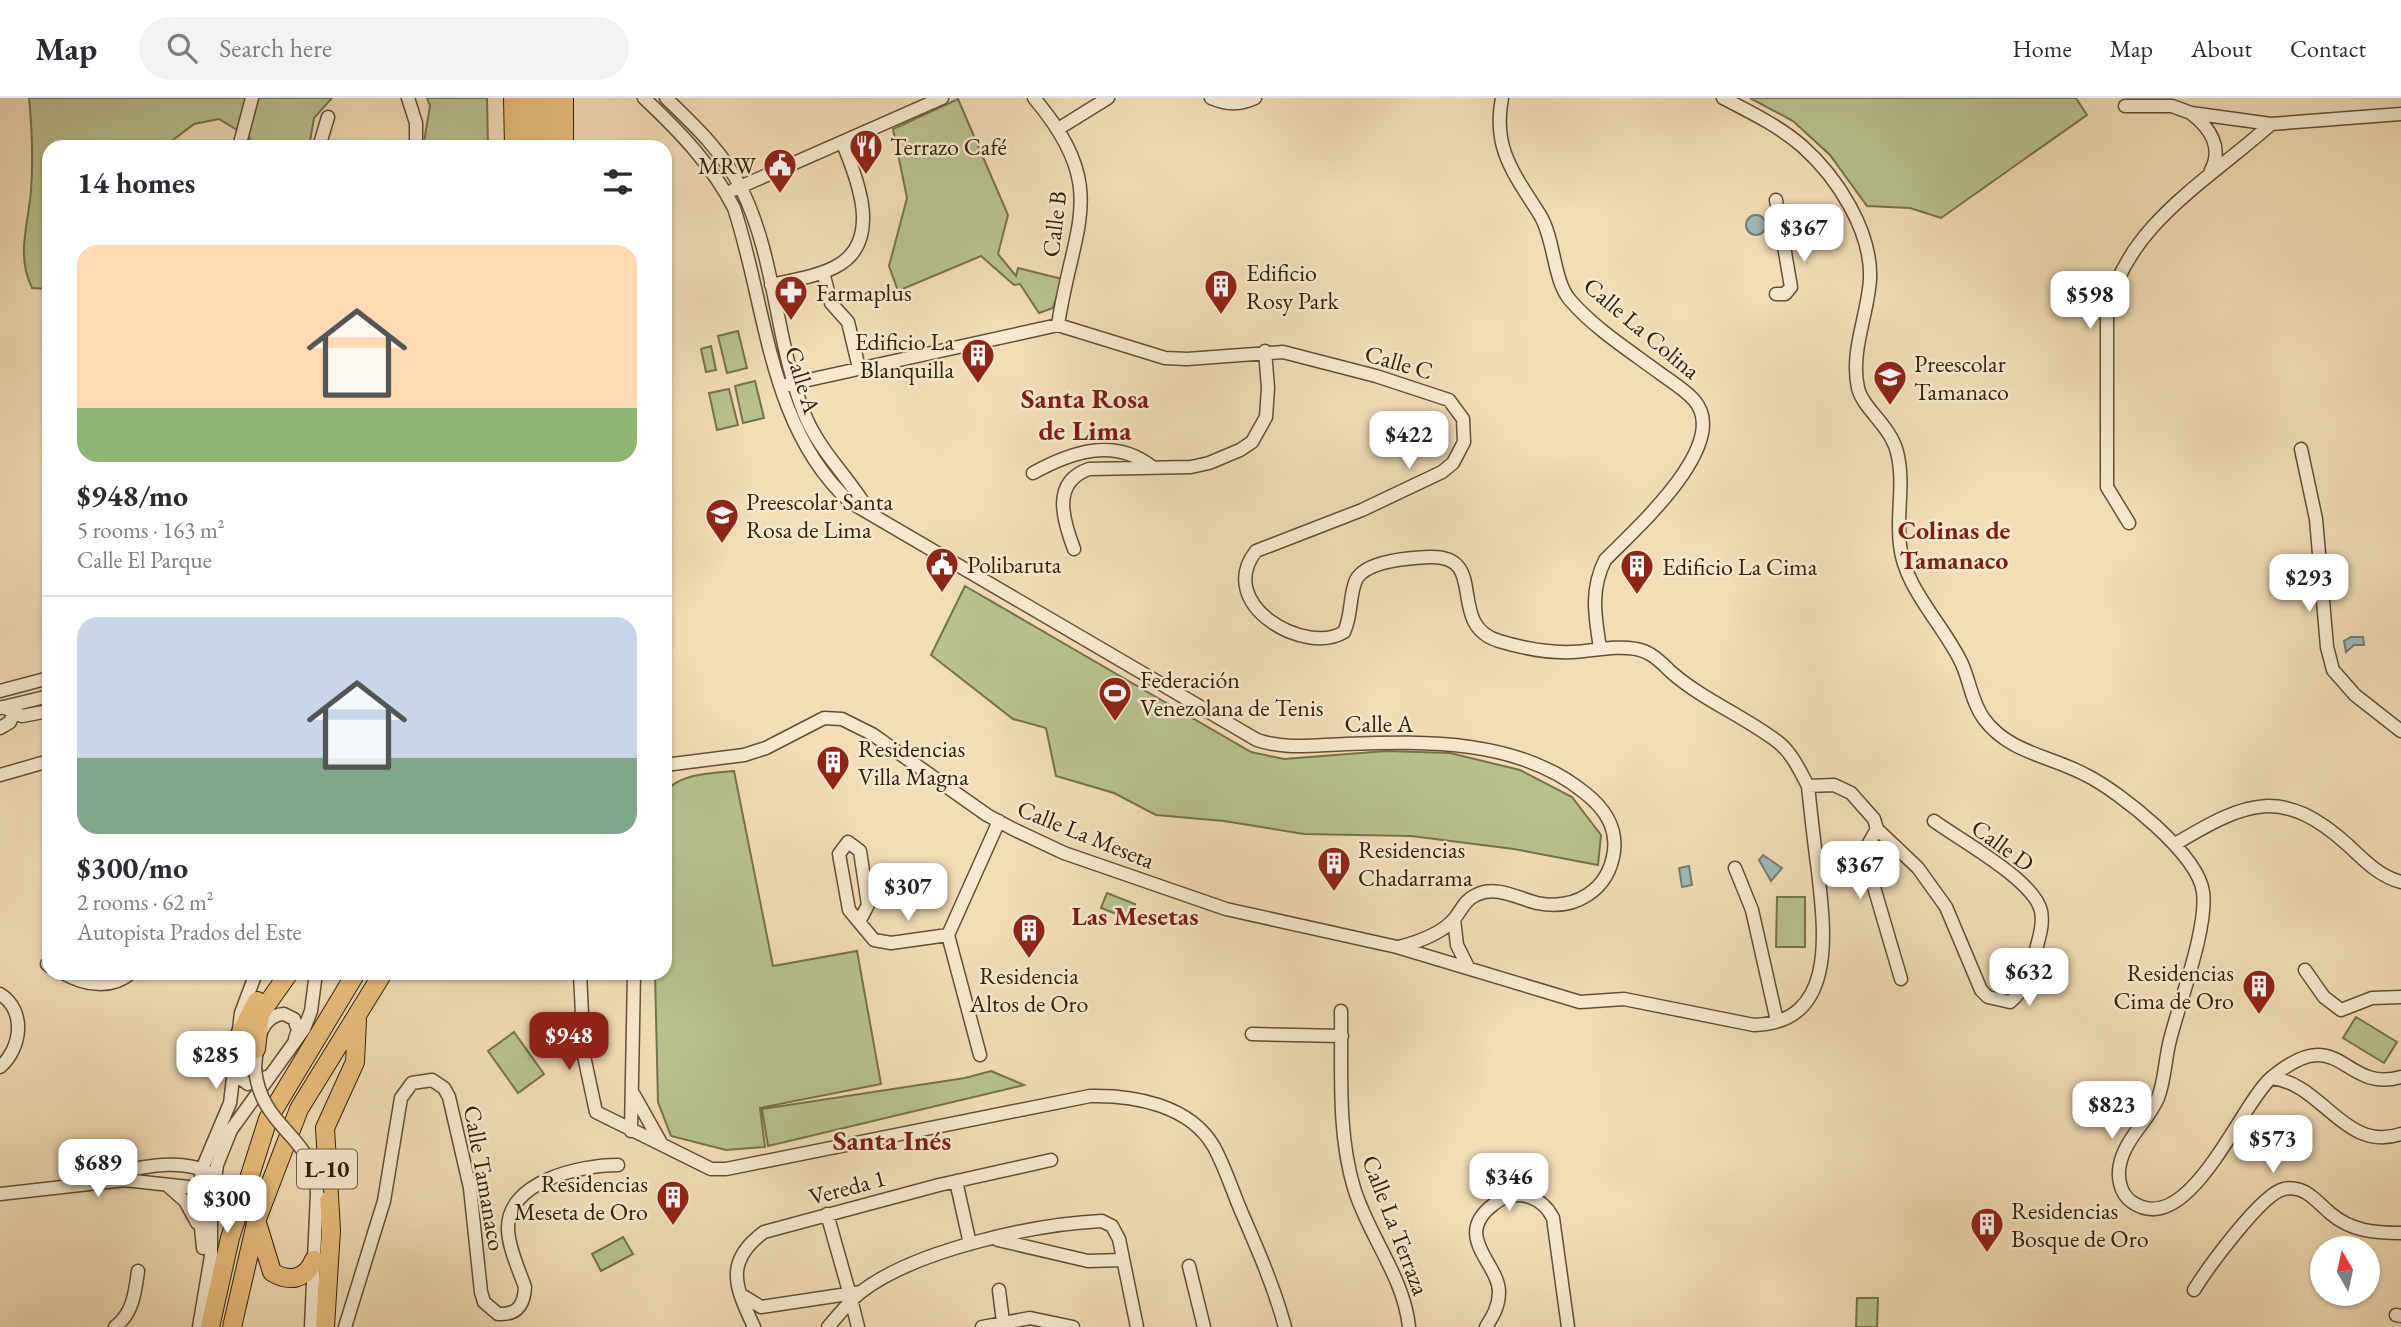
<!DOCTYPE html>
<html lang="en">
<head>
<meta charset="utf-8">
<style>
	:root { --surface:#fff; --page:#f2f2f3; --text:#2b2b33; --muted:#7c7c81; --line:#e1e1e2; --accent:#8f2418 }
	body { margin:0; font-family:"EB Garamond",serif; background:var(--page); color:var(--text); height:100vh; display:flex; flex-direction:column; font-size:26px; white-space:nowrap }
	* { box-sizing:border-box; margin:0 }
	p { font-size:23px; color:var(--muted) }
	.icon { flex:none; width:38px; height:38px; fill:none; stroke:currentColor; stroke-width:2; stroke-linecap:round; stroke-linejoin:round }
	.map { position:relative; flex:1; overflow:hidden }
	.details { position:absolute; left:42px; top:42px; width:630px; height:840px; display:flex; flex-direction:column; background:var(--surface); border-radius:21px; box-shadow:0 2px 5px #0004 }
	.details>* { flex:none }
	.needle { width:46px; rotate:351deg }
	.tools { position:absolute; left:2310px; top:1138px; display:grid; gap:14px }
	.tools a { display:grid; place-items:center; width:70px; height:70px; border-radius:50%; background:var(--surface); box-shadow:0 2px 5px #0004; font-size:35px }
	.price { position:absolute; translate:-50% -60px; padding:0 16px; border-radius:14px; background:#fff; color:#222; font-size:23px; line-height:46px; filter:drop-shadow(0 2px 4px #0008) }
	.price::after { content:''; position:absolute; left:50%; top:42px; width:21px; height:16px; margin-left:-10px; background:inherit; clip-path:polygon(0 0,100% 0,50% 100%) }
	.price.on { background:var(--accent); color:#fff }
	ul { padding:0; list-style:none }
	li { display:grid; align-content:center; gap:14px; height:371px; padding:0 35px }
	li+li { border-top:2px solid var(--line) }
	li span { display:grid; place-items:center; height:217px; border-radius:21px; color:#555 }
	li>.icon { margin-inline-start:auto }
	span .icon { width:126px; height:126px; fill:#fffc; stroke-width:1 }
	li b { font-size:30px }
	h2 { display:flex; justify-content:space-between; align-items:center; height:84px; padding:0 35px; font-size:30px }
	header { display:flex; align-items:center; gap:42px; box-sizing:border-box; height:98px; padding:0 35px; background:var(--surface); border-bottom:2px solid var(--line) }
	header strong { font-size:33px }
	nav { display:flex; gap:38px; margin-inline-start:auto; font-size:24px }
	.search { width:490px; height:63px; background:var(--page); display:flex; align-items:center; gap:18px; box-sizing:border-box; padding:0 24px; border-radius:38px; color:var(--muted); font-size:26px }
	.map>svg:first-child { display:block }
</style>
</head>
<body>
<header>
<strong>Map</strong>
<div class="search"><svg class="icon" aria-label="search" viewBox="0 0 24 24"><circle cx="10" cy="10" r="6"/><path d="M15 15l6 6"/></svg>Search here</div>
<nav><a>Home</a><a>Map</a><a>About</a><a>Contact</a></nav>
</header>
<div class="map">
<svg width="2401" height="1229" viewBox="0 0 2401 1229">
	<rect width="100%" height="100%" fill="#f2ddb7"/>
	<filter id="stains"><feTurbulence type="fractalNoise" baseFrequency=".00286" numOctaves="4"/><feColorMatrix values="0 0 0 0 .2 0 0 0 0 .09 0 0 0 0 .02 0 0 0 .5 -.17"/></filter>
	<radialGradient id="worn" r=".72"><stop offset=".6" stop-color="#630" stop-opacity="0"/><stop offset="1" stop-color="#630" stop-opacity=".3"/></radialGradient>
	<path fill="#b8c290" stroke="#76724c" stroke-width="2" d="M29 0H332L314 20 309 49H248L250 40 219 21 194 26 164 49H49V191L32 190C16 157 28 128 31 93 33 64 32 30 29 0Z
		M427 0H487L488 49H423L430 8Z
		M1750 0H2076L2087 17 1941 120 1910 110 1867 108 1830 57 1793 23Z
		M958 1 1008 117 998 156 1016 178 1018 170 1062 181 1053 210 1039 215 1020 186 1014 187 981 158 898 193 889 168 907 100 893 31Z
		M738 233 747 270 727 275 718 238Z
		M711 248 716 272 706 274 701 251Z
		M755 283 764 320 743 325 735 288Z
		M729 291 738 327 717 332 709 295Z
		M965 488 1251 654 1284 661 1386 653 1450 655 1520 672 1572 699 1601 737 1598 767 1514 751 1411 738 1304 736 1224 723 1156 717 1114 695 1056 678 1046 630 1013 621 931 557Z
		M734 673 773 868 857 853 881 986 760 1010 765 1049 726 1052 671 1038 658 1004 655 875H665V694C680 675 713 675 734 673Z
		M1107 795 1135 806 1129 821 1101 810Z
		M1777 799H1805V849H1776Z
		M2356 919 2397 944 2384 965 2343 940Z
		M514 934 544 976 518 995 488 953Z
		M991 973 1024 987 768 1048 762 1011 965 980Z
		M623 1139 633 1156 601 1173 592 1156Z
		M1857 1200H1878L1877 1229H1856Z"/>
	<path fill="#9fbab9" stroke="#747d73" stroke-width="2" d="M1746 127a10 10 0 1 1 20 0a10 10 0 1 1-20 0Z
		M2351 539H2363L2364 547H2354L2346 554 2344 543Z
		M1763 757 1782 770 1771 783 1759 762Z
		M1689 768 1692 787 1682 789 1679 770Z"/>
	<g fill="none" stroke-linecap="round" stroke-linejoin="round">
		<defs>
			<path id="minor" d="M408 0 416 25V49
				M644 0C680 34 712 67 734 110 767 210 768 329 850 404L1257 642C1287 652 1314 647 1346 646 1426 643 1519 641 1585 695 1604 710 1617 728 1614 753 1609 792 1575 813 1537 805 1517 800 1496 787 1476 797 1465 802 1462 811 1455 820 1442 836 1418 844 1399 849
				M666 0C694 27 723 54 741 90 776 160 775 242 804 315 819 353 848 378 868 412
				M1034 0C1111 91 1073 126 1058 227
				M1211 0C1227 7 1240 7 1255 0
				M1502 0C1492 51 1515 77 1540 117 1555 142 1553 182 1570 202 1595 231 1630 253 1661 276 1672 284 1685 292 1694 302 1733 346 1633 433 1605 462 1590 492 1595 518 1600 550
				M1723 0C1750 14 1779 28 1802 48 1837 79 1872 133 1870 181 1868 217 1850 253 1858 290 1863 311 1890 327 1897 354 1905 385 1896 416 1900 447 1904 490 1944 527 1962 566 1970 584 1972 605 1984 621 2009 655 2051 658 2086 677 2120 694 2198 756 2203 794 2208 830 2179 905 2170 942 2165 961 2165 982 2158 1000 2148 1023 2125 1041 2120 1066 2117 1079 2120 1096 2132 1104 2188 1143 2240 1007 2271 980 2341 921 2342 996 2401 979
				M2125 8H2172L2191 15 2271 26 2401 16
				M2192 16C2210 30 2223 50 2211 72
				M1058 31 1108 0
				M239 49 252 0
				M319 49 328 19
				M733 92 942 0
				M823 174 831 205 848 224 859 270
				M771 187C792 182 816 179 835 169 883 145 858 82 843 46
				M1776 196H1785L1791 189 1776 102
				M2301 351 2316 421 2327 549 2333 572 2355 597 2401 633
				M1033 375C1071 354 1114 339 1152 369
				M2129 425 2107 389V216C2124 128 2209 82 2271 26
				M1074 451C1063 422 1051 384 1089 371L1191 369 1209 365 1240 352 1252 344 1266 319 1268 290 1265 253
				M0 593 49 580
				M3 609 22 618 49 613
				M0 610 49 598
				M0 630 10 624 13 616
				M665 667 744 657 766 650 824 620 842 621 872 636 987 717 1013 731 1064 755 1226 811 1397 849 1580 904 1624 901 1754 927C1839 925 1824 829 1818 773 1814 745 1811 716 1808 688 1800 673 1792 655 1778 644 1744 618 1703 602 1671 574 1661 564 1650 553 1636 551 1615 547 1594 553 1572 554 1548 555 1522 550 1499 543 1445 527 1490 457 1430 459 1411 460 1366 462 1356 482 1349 498 1352 518 1344 534 1306 558 1214 507 1256 453L1362 412 1442 374 1453 365 1464 344 1463 321 1449 302 1376 278 1283 254 1187 261 1165 260 1058 227 781 288
				M0 677 49 663
				M1808 688 1834 687 1851 695 1874 721 1877 731 1918 770 1946 809 1981 892 1988 899 2010 904C2024 893 2031 873 2035 856 2038 842 2044 828 2041 813 2034 782 1960 742 1934 723
				M1877 731 1865 752 1866 762 1901 881
				M2177 745C2247 703 2283 688 2349 748 2365 763 2379 778 2401 784
				M1735 770 1752 812 1777 923
				M1454 821 1457 847 1468 869
				M860 822 868 807 860 753 848 744 839 756 849 812 874 842 891 845 948 837
				M948 837 980 957
				M948 837 999 723
				M47 866 49 868
				M2305 872 2324 899 2341 912 2372 900 2401 899
				M63 875C84 887 111 892 131 875
				M580 875 584 958 596 1014 711 1071H726L1090 998C1134 997 1190 1007 1214 1049 1225 1069 1232 1092 1241 1113 1258 1152 1274 1189 1285 1229
				M0 896C27 913 21 951 0 969
				M1341 913C1342 971 1337 1034 1354 1090 1368 1137 1404 1179 1409 1229
				M1252 936 1342 938
				M255 971C256 952 258 917 284 916L294 921 298 932 295 941
				M236 977 248 986 266 979
				M2271 980C2323 985 2344 1055 2401 1036
				M634 997 661 1045
				M631 1033 634 875
				M105 1076C138 1071 177 1059 208 1074
				M956 1083 970 1146
				M168 1088 185 1103 197 1125
				M0 1096 125 1082 206 1091
				M827 1116 850 1197
				M998 1142 1088 1163 1123 1162
				M203 1150 198 1101 202 1071 230 1005 241 915 256 875
				M1189 1168 1204 1229
				M999 1192 1003 1224
				M2194 1192C2207 1171 2262 1095 2284 1091 2290 1089 2299 1091 2305 1094 2314 1099 2322 1108 2330 1115 2351 1133 2374 1135 2401 1135
				M740 1196 761 1209 861 1194
				M852 1205 858 1229
				M2396 1217 2401 1218
				M115 1229C133 1215 135 1195 138 1173
				M199 1229 211 1158V1111L217 1067 231 1032 304 931 311 913 316 875
				M311 1229 317 1095
				M345 1229 384 1103 401 1000 412 985 432 982 444 990 449 999 470 1090 481 1194 484 1204 498 1216C517 1217 524 1208 525 1189 519 1172 509 1151 508 1132 506 1083 581 1067 618 1067
				M754 1229C736 1190 723 1164 764 1134L939 1087 1051 1062
				M828 1229C838 1218 849 1203 861 1194 915 1152 1035 1126 1102 1123L1112 1128 1119 1141 1137 1229
				M982 1229 1030 1220 1073 1229
				M1486 1229C1493 1218 1499 1208 1499 1194 1499 1165 1451 1138 1494 1106 1504 1098 1517 1095 1530 1099 1541 1103 1548 1110 1553 1120L1568 1229"/>
			<path id="highway" d="M513 0 514 49
				M531 0 532 49
				M547 0 548 49
				M564 0V49
				M237 942 257 903
				M256 951 260 916 289 875
				M258 1128 272 1174C290 1185 306 1181 314 1162
				M210 1229 230 1140 268 1021 356 875
				M232 1229 257 1121 299 1011 383 875
				M325 1229 331 1132 325 1030 355 964 357 922"/>
		</defs>
		<use href="#minor" stroke="#635034" stroke-width="15"/>
		<use href="#highway" stroke="#332109" stroke-width="20"/>
		<use href="#minor" stroke="#f7e9d0" stroke-width="12"/>
		<use href="#highway" stroke="#e9be7c" stroke-width="18"/>
		<defs>
			<path id="minor-bridge" d="M255 971C261 1032 315 1037 317 1095"/>
		</defs>
		<use href="#minor-bridge" stroke="#635034" stroke-width="15" stroke-linecap="butt"/>
		<use href="#minor-bridge" stroke="#f7e9d0" stroke-width="12"/>
	</g>
	<defs>
		<symbol id="restaurant-pin" viewBox="-11 -11 22 30"><path d="M0 17L-7.5 6A9.5 9.5 0 1 1 7.5 6Z" fill="#8f2418" stroke="#f7e9d0"/><path d="M-5-6h1v4h1v-4h1v4h1v-4h1v5L-1.5 .5V6h-2V.5L-5-1ZM5-6V6H3V1.5H1.5Q1.5-4 5-6Z" fill="#fff"/></symbol>
		<symbol id="civic-pin" viewBox="-11 -11 22 30"><path d="M0 17L-7.5 6A9.5 9.5 0 1 1 7.5 6Z" fill="#8f2418" stroke="#f7e9d0"/><path d="M-.6-6.5H3V-4.5H.6V-3L4-1V1h2V6H-6V1h2V-1L-.6-3ZM-1.2 2.5V6h2.4V2.5Z" fill="#fff"/></symbol>
		<symbol id="building-pin" viewBox="-11 -11 22 30"><path d="M0 17L-7.5 6A9.5 9.5 0 1 1 7.5 6Z" fill="#8f2418" stroke="#f7e9d0"/><path d="M-4-6H4V6H1V3H-1V6H-4ZM-2.5-4.3h1.7v1.8h-1.7ZM.8-4.3h1.7v1.8H.8ZM-2.5-1h1.7V.8h-1.7ZM.8-1h1.7V.8H.8Z" fill="#fff"/></symbol>
		<symbol id="pharmacy-pin" viewBox="-11 -11 22 30"><path d="M0 17L-7.5 6A9.5 9.5 0 1 1 7.5 6Z" fill="#8f2418" stroke="#f7e9d0"/><path d="M-2-6h4v4h4v4h-4v4h-4v-4h-4v-4h4Z" fill="#fff"/></symbol>
		<symbol id="school-pin" viewBox="-11 -11 22 30"><path d="M0 17L-7.5 6A9.5 9.5 0 1 1 7.5 6Z" fill="#8f2418" stroke="#f7e9d0"/><path d="M0-5L7-2L0 1L-7-2ZM-4 1L0 2.5L4 1V4Q0 6-4 4Z" fill="#fff"/></symbol>
		<symbol id="stadium-pin" viewBox="-11 -11 22 30"><path d="M0 17L-7.5 6A9.5 9.5 0 1 1 7.5 6Z" fill="#8f2418" stroke="#f7e9d0"/><path d="M0-5a6.5 5 0 1 0 0 10a6.5 5 0 1 0 0-10ZM-3.5-1.8h7v3.6h-7Z" fill="#fff"/></symbol>
	</defs>
	<g fill-rule="evenodd">
		<use href="#restaurant-pin" x="847" y="29" width="38" height="52"/>
		<use href="#civic-pin" x="761" y="48" width="38" height="52"/>
		<use href="#building-pin" x="1202" y="169" width="38" height="52"/>
		<use href="#pharmacy-pin" x="772" y="175" width="38" height="52"/>
		<use href="#building-pin" x="959" y="238" width="38" height="52"/>
		<use href="#school-pin" x="1871" y="260" width="38" height="52"/>
		<use href="#school-pin" x="703" y="398" width="38" height="52"/>
		<use href="#civic-pin" x="923" y="447" width="38" height="52"/>
		<use href="#building-pin" x="1618" y="449" width="38" height="52"/>
		<use href="#stadium-pin" x="1096" y="576" width="38" height="52"/>
		<use href="#building-pin" x="814" y="645" width="38" height="52"/>
		<use href="#building-pin" x="1315" y="746" width="38" height="52"/>
		<use href="#building-pin" x="1010" y="813" width="38" height="52"/>
		<use href="#building-pin" x="2240" y="869" width="38" height="52"/>
		<use href="#building-pin" x="654" y="1080" width="38" height="52"/>
		<use href="#building-pin" x="1968" y="1107" width="38" height="52"/>
	</g>
	<g text-anchor="middle" dominant-baseline="central" stroke-width="5" stroke-linejoin="round" paint-order="stroke">
		<rect fill="#f7e9d0" stroke="#6e5d45" stroke-width="2" x="297" y="1051.5" width="60" height="39" rx="5"/>
		<g font-size="23" font-weight="bold" fill="#332109">
			<text x="327" y="1071">L-10</text>
		</g>
		<g font-size="24" fill="#332109" stroke="#f7e9d0" text-anchor="start">
			<text x="890" y="48">Terrazo Café</text>
			<text x="756" y="67" text-anchor="end">MRW</text>
			<text x="1246" y="174">Edificio<tspan x="1246" dy="28">Rosy Park</tspan></text>
			<text x="816" y="194">Farmaplus</text>
			<text x="954" y="243" text-anchor="end">Edificio La<tspan x="954" dy="28">Blanquilla</tspan></text>
			<text x="1914" y="265">Preescolar<tspan x="1914" dy="28">Tamanaco</tspan></text>
			<text x="746" y="403">Preescolar Santa<tspan x="746" dy="28">Rosa de Lima</tspan></text>
			<text x="967" y="466">Polibaruta</text>
			<text x="1662" y="468">Edificio La Cima</text>
			<text x="1140" y="581">Federación<tspan x="1140" dy="28">Venezolana de Tenis</tspan></text>
			<text x="858" y="650">Residencias<tspan x="858" dy="28">Villa Magna</tspan></text>
			<text x="1358" y="751">Residencias<tspan x="1358" dy="28">Chadarrama</tspan></text>
			<text x="2234" y="874" text-anchor="end">Residencias<tspan x="2234" dy="28">Cima de Oro</tspan></text>
			<text x="1029" y="877" text-anchor="middle">Residencia<tspan x="1029" dy="28">Altos de Oro</tspan></text>
			<text x="648" y="1085" text-anchor="end">Residencias<tspan x="648" dy="28">Meseta de Oro</tspan></text>
			<text x="2011" y="1112">Residencias<tspan x="2011" dy="28">Bosque de Oro</tspan></text>
		</g>
		<g font-size="24" fill="#332109" stroke="#f7e9d0">
			<text transform="translate(1054 126) rotate(-83)">Calle B</text>
			<text transform="translate(1642 230) rotate(40)">Calle La Colina</text>
			<text transform="translate(1399 264) rotate(16)">Calle C</text>
			<text transform="translate(803 282) rotate(73)">Calle A</text>
			<text x="1379" y="625">Calle A</text>
			<text transform="translate(1086 736) rotate(22)">Calle La Meseta</text>
			<text transform="translate(2003 747) rotate(36)">Calle D</text>
			<text transform="translate(485 1080) rotate(80)">Calle Tamanaco</text>
			<text transform="translate(847 1089) rotate(-15)">Vereda 1</text>
			<text transform="translate(1396 1127) rotate(69)">Calle La Terraza</text>
		</g>
		<g font-size="26" font-weight="bold" fill="#7a1f14" stroke="#f7e9d0">
			<text x="1954" y="432">Colinas de<tspan x="1954" dy="30">Tamanaco</tspan></text>
			<text x="1135" y="818">Las Mesetas</text>
		</g>
		<g font-size="28" font-weight="bold" fill="#7a1f14" stroke="#f7e9d0">
			<text x="1085" y="300">Santa Rosa<tspan x="1085" dy="32">de Lima</tspan></text>
			<text x="892" y="1042">Santa Inés</text>
		</g>
	</g>
	<rect width="100%" height="100%" filter="url(#stains)"/>
	<rect width="100%" height="100%" fill="url(#worn)"/>
</svg>
<div class="tools">
<a><svg class="needle" viewBox="-14 -14 28 28"><path d="M0-13l5 13h-10z" fill="#e53935"/><path d="M0 13l5-13h-10z" fill="#7c7c81"/></svg></a>
</div>
<b class="price" style="left:1804px;top:166px">$367</b>
<b class="price" style="left:2090px;top:233px">$598</b>
<b class="price" style="left:1409px;top:373px">$422</b>
<b class="price" style="left:2309px;top:516px">$293</b>
<b class="price" style="left:1860px;top:803px">$367</b>
<b class="price" style="left:908px;top:825px">$307</b>
<b class="price" style="left:2029px;top:910px">$632</b>
<b class="price on" style="left:569px;top:974px">$948</b>
<b class="price" style="left:216px;top:993px">$285</b>
<b class="price" style="left:2112px;top:1043px">$823</b>
<b class="price" style="left:2273px;top:1077px">$573</b>
<b class="price" style="left:98px;top:1101px">$689</b>
<b class="price" style="left:1509px;top:1115px">$346</b>
<b class="price" style="left:227px;top:1137px">$300</b>
<section class="details">
<h2>14 homes<svg class="icon" aria-label="filters" viewBox="0 0 24 24"><path d="M4 7h16M4 17h16"/><circle cx="9" cy="7" r="2"/><circle cx="15" cy="17" r="2"/></svg></h2>
<ul>
<li><span style="background:linear-gradient(#ffd9b3 75%,#8fb573 0)"><svg class="icon" aria-label="home" viewBox="0 0 24 24"><path d="M3 11l9-7 9 7M6 9v11h12V9"/></svg></span><div><b>$948/mo</b><p>5 rooms · 163 m²</p><p>Calle El Parque</p></div></li>
<li><span style="background:linear-gradient(#c9d6e8 65%,#7fa58c 0)"><svg class="icon" aria-label="home" viewBox="0 0 24 24"><path d="M3 11l9-7 9 7M6 9v11h12V9"/></svg></span><div><b>$300/mo</b><p>2 rooms · 62 m²</p><p>Autopista Prados del Este</p></div></li>
</ul>
</section>
</div>
</body>
</html>
